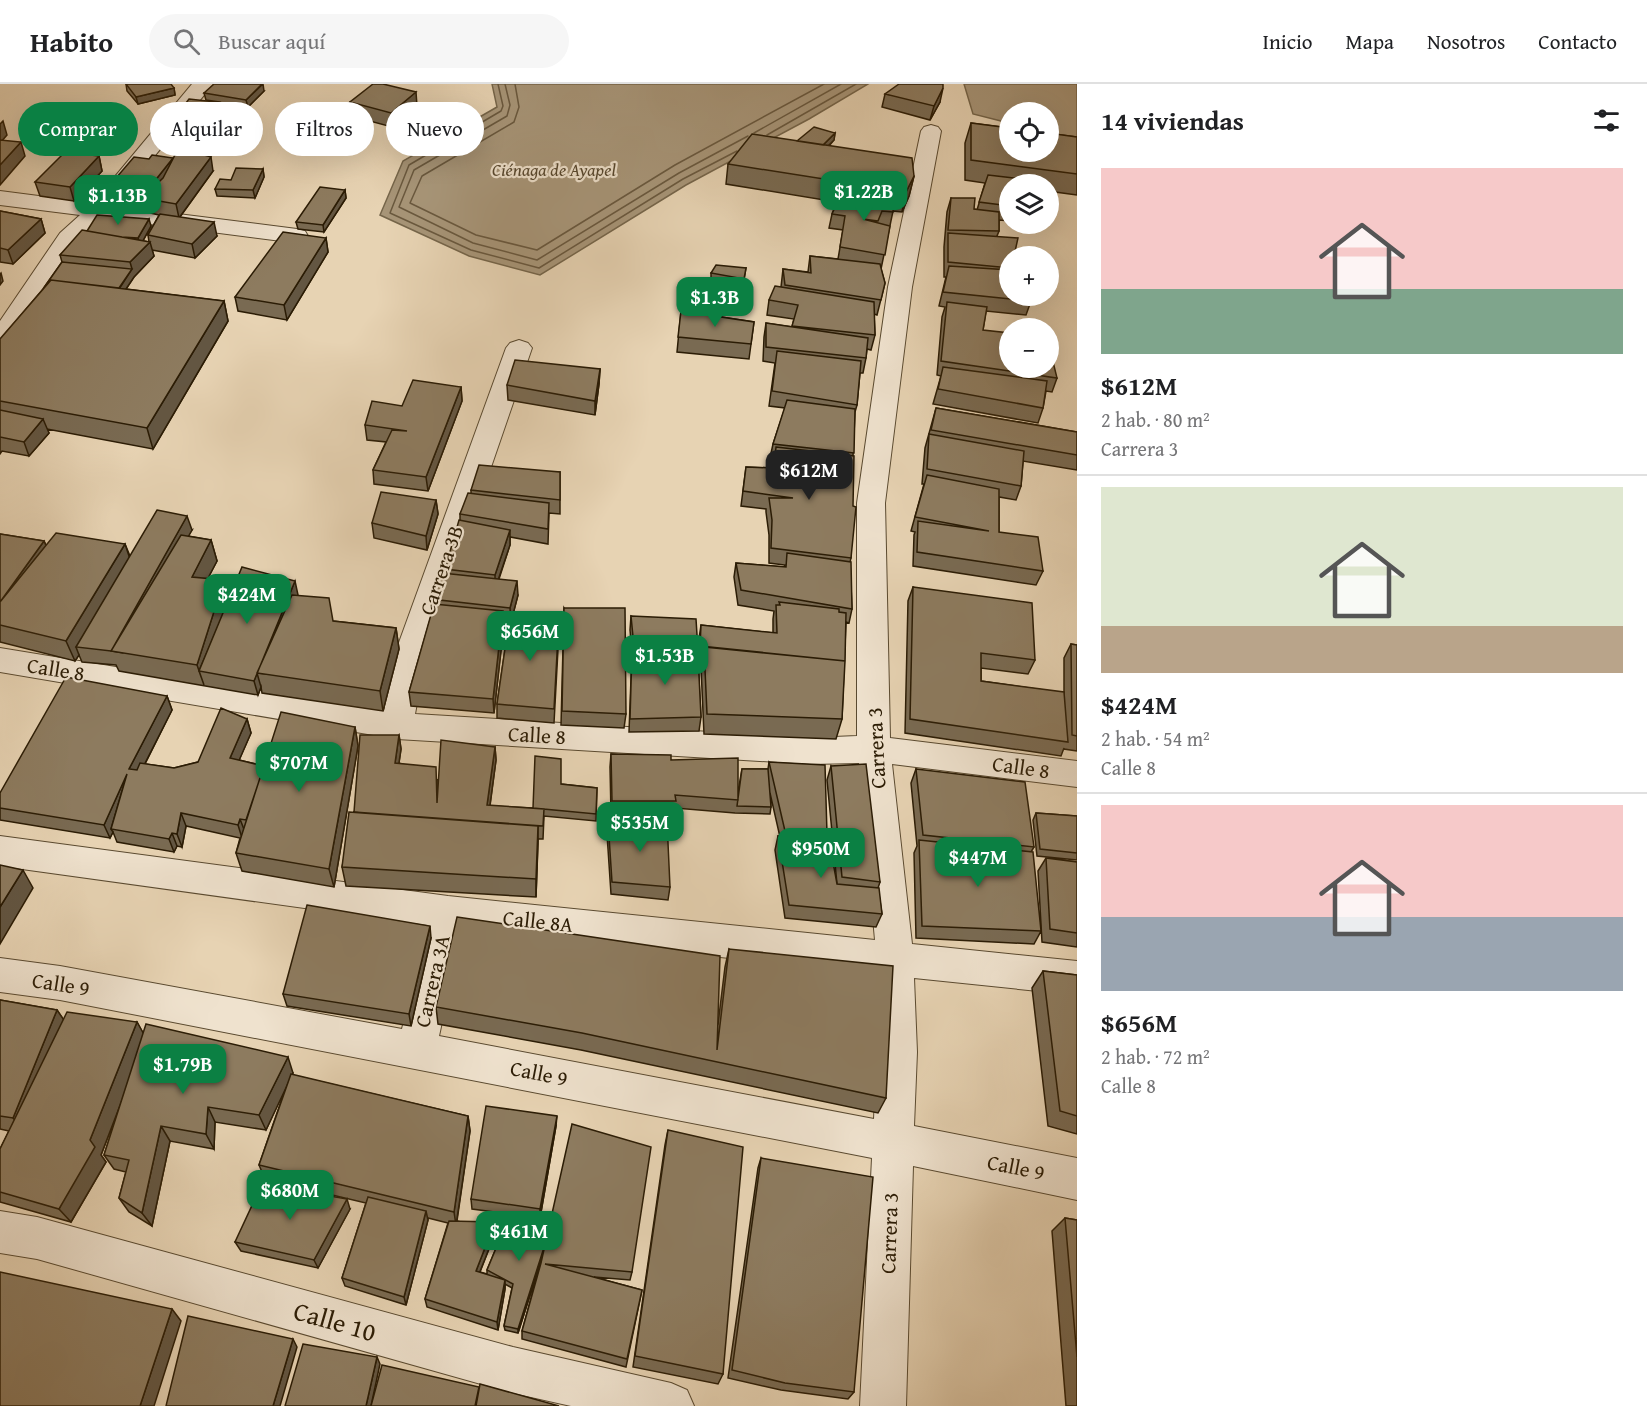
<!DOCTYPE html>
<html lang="es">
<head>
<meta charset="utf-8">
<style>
	:root { --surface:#fff; --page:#f6f6f6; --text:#202124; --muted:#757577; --line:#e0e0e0; --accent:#0b8043 }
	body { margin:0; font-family:"Gentium Book Plus",serif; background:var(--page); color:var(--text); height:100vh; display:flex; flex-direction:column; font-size:22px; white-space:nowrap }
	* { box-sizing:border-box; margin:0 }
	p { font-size:20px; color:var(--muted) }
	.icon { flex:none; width:33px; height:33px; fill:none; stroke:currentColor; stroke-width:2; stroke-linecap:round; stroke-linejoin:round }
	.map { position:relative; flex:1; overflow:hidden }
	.sheet { display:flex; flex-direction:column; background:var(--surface); width:570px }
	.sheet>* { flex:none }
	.top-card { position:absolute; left:18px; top:18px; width:570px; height:54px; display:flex; gap:12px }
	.fabs { position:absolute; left:999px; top:18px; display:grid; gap:12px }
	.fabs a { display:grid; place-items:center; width:60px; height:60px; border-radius:50%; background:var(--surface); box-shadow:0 6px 24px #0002; font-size:30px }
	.price { position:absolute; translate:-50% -51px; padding:0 14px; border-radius:12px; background:var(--accent); color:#fff; font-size:20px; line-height:39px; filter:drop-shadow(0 2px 3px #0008) }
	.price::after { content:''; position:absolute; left:50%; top:36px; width:18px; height:14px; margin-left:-9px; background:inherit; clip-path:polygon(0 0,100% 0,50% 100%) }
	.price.on { background:#222; color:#fff }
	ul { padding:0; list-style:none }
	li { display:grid; align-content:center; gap:12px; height:318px; padding:0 24px }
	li+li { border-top:2px solid var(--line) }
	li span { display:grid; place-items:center; height:186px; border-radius:0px; color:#555 }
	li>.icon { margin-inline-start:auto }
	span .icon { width:108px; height:108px; fill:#fffc; stroke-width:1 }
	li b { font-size:26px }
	h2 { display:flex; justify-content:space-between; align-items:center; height:72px; padding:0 24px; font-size:26px }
	.pill { padding:0 21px; border-radius:27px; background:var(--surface); box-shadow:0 6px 24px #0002; font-size:21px; line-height:54px }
	.pill.on { background:var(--accent); color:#fff }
	header { display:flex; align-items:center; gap:36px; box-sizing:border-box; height:84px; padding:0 30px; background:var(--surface); border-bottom:2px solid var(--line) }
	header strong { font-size:28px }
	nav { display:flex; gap:33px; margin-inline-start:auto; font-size:21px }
	.search { width:420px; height:54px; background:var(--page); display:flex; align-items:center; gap:15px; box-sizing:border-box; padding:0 21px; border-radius:33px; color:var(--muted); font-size:22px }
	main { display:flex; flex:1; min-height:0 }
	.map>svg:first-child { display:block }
</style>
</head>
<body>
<header>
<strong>Habito</strong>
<div class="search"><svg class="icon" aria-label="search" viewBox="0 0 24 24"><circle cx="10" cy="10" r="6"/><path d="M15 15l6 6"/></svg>Buscar aquí</div>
<nav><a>Inicio</a><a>Mapa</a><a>Nosotros</a><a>Contacto</a></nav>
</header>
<main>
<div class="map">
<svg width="1077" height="1322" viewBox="0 0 1077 1322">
	<rect width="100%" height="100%" fill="#e7d3b3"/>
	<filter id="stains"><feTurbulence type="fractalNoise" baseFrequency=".00333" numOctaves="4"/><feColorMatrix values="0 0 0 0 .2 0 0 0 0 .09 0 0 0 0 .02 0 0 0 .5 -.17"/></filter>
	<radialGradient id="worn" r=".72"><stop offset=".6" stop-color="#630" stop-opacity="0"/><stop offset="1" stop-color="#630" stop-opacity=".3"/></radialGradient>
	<path fill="#a79578" stroke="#75654a" stroke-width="1.5" d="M492 0H868L809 35 686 101 540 191 469 172 380 131 403 77 497 23Z
		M964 0H1077V57L1049 48 1048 28H1010L1009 39 973 30Z"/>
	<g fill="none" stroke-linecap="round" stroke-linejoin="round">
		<path stroke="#69583e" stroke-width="1.5" d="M498 0 503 22 501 27 409 81 390 129 471 166 539 184 683 95 737 67
			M505 0 510 21 507 32 414 86 399 123 473 159 537 176 679 89 748 52
			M515 0 519 23 514 38 422 92 410 119 476 151 537 166 675 81 824 0
			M754 49 841 0
			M767 51 856 0"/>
		<defs>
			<path id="street" d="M192 0H213L114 122 297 145 305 147 308 152 305 157 297 159 103 134 76 159 9 260 0 262V237L60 149 80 131 0 121V107L93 119Z
				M931 41 938 43 941 47 912 203 885 419 890 654 1077 677V703L892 680 912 860 1077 877V911L914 894 917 968 914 1042 1077 1074V1116L913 1082 906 1322H860L872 1074 60 916 0 908V874L60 882 402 945 427 841 0 782V752L448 812 875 856 859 679 810 680 397 655 0 588V564L384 627 393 575 506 264 510 259 519 256 528 259 532 264 425 575 415 630 810 654 857 652V419L888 203 921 47 924 43ZM462 845 877 890V968L874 1035 439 952Z
				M0 1127 37 1133 513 1263 671 1299 687 1306 694 1322H571L513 1309 37 1175 0 1169Z"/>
		</defs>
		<use href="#street" stroke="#5a4a30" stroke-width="2"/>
		<use href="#street" fill="#efe2ce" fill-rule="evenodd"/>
	</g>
	<path fill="#796a52" stroke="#2b1c05" stroke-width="1.5" d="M126 0 174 4 175 11 138 20 127 7Z
		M264 7 248 23 234 21 236 34 212 67 167 61 164 47 219 18 206 16 204 9Z
		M885 10 940 18 930 36 882 23Z
		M350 18 417 22 392 43 351 32Z
		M971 39 1077 53V111L1048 107V100H1010V137L999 136V147L997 152 1010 172V212L1031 217 1026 231 986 227 983 246 1057 294 1052 308 1046 307 1043 324 1038 339 933 320 941 292 937 291 942 233 945 223 939 222 946 193H944V163L947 128 951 114 974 125 977 126 985 99 965 96V59Z
		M835 49 834 56 829 62 914 92 909 112 902 128 893 127 881 185 885 199 877 231 874 230 875 251 871 266 867 265 866 274 863 289H860L857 321 855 328 853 372 851 474 850 478 852 525 849 539 846 538 842 635 836 655 704 650 701 583 702 577H698L701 633 699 647 629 648 632 568 630 546 631 532 698 567 697 571H698L699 555 701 541 773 549V535L774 527 738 521 734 493 736 479 784 483 785 481 769 479V451L766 428V425L741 422 746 383 772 384 773 375 770 374 773 360 785 324 769 322 775 279 763 277 764 253 766 239 792 243 794 235 767 231 769 216 781 203 783 185 808 188 810 172 838 175 843 146 829 144 832 130 837 118 726 100 728 80 797 57Z
		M99 72 102 87 74 117 40 112 35 98Z
		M263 85 264 93 255 114 217 112 215 105 231 96Z
		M213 87 180 133 217 152 195 174 152 166 154 172 134 193 126 205 224 217 228 237 153 365 47 345 49 349 29 372 2 367 0 370V256L43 205 62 178 60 171 87 147 151 142 143 157 149 158 148 151 159 131 146 128 145 127 108 122 104 108Z
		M345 106 346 114 324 148 298 145 296 138Z
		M0 127 41 135 45 149 13 180 0 178Z
		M326 154 328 168 287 236 238 227 235 213Z
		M746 184 743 202 711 197V189Z
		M681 227 754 238 749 275 677 268Z
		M600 285 599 300 595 331 508 316 507 301Z
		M461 303 462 317 428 407 374 400 373 386 386 358 367 356 365 341 402 322Z
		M936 324 1077 348V386L1023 377 1021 402 1016 416 999 413V448L1043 487 1036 501 913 482 914 451 915 448 911 447 924 400H922L925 364Z
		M560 388V430L549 429 548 460 510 453V461L499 495 518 511 513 530 559 547 554 639 497 634V620L509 538 504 537 494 629 411 622 409 608 432 529 431 515 445 489V485L460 437V430L471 409V406Z
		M436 416 438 430 427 466 374 454 372 439Z
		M192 446 188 452 211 456 217 477 208 494 229 515 298 512 333 537 396 544 399 565 383 627 262 609 261 603 258 611 119 587 116 581 82 578 79 571 75 577 0 558V450L44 457 46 461 125 460 130 472Z
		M913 503 1035 576 1028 590 981 584V597L1064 609V574L1071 560 1077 561V667L1064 665V664L1061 672 905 649 908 517Z
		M564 524 626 630 624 644 561 641Z
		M167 612 172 626 145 680 174 684 198 678 247 635 251 649 239 676 264 682 355 643 358 662 334 803 242 787 236 769 240 754 186 742 182 763 177 762 174 768 117 758 113 748 110 754 0 736V709Z
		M399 651 401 665 399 679 438 696V708L495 663 496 676 490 722 533 724 561 700 597 704 596 737 544 732 543 755H538L536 813 346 802 342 783 354 728Z
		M611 670 671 676 738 708 742 685H768L769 678 827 750 826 755 837 800 827 696 831 682 880 798 878 804 882 830 876 843 785 834 775 766 778 752 780 753 770 709 771 723 770 730 735 729 675 724 674 730H611L610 683Z
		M916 685 1034 763 1031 768 1041 847 1034 860 916 854 914 769 917 762 911 699Z
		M1036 729 1077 732V776L1037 772 1033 736Z
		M608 737 670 803 668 816 611 810 607 750Z
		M1046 774 1077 778V863L1042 858 1038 787Z
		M431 854 411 942 287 922 283 910Z
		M729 865 886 1014 878 1029 581 966 438 940 436 923 718 940 725 883Z
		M1043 887 1077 891V1050L1048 1042 1032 904Z
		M0 916 57 926 63 935 137 938 143 949 293 989 292 991 468 1032 470 1047 457 1137 496 1147 480 1188 487 1190V1186L509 1133 632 1188 630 1196 594 1193 642 1206 626 1283 522 1255V1247L543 1170 518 1249 505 1246 504 1242 512 1204 505 1200V1205L498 1246 427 1223 425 1215 448 1139 428 1134V1136L406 1221 345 1202 342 1194 366 1119 265 1095 259 1081 286 1003 266 1046 215 1038 214 1065 170 1057 152 1142 129 1128 119 1114 126 1088 114 1085 104 1071 120 1022 101 1071 106 1078 71 1138 0 1118V1065L9 1047 0 1045Z
		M556 1042 540 1134 472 1125 471 1115Z
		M668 1046 723 1290 718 1300 633 1283 665 1061Z
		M761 1074 854 1308 848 1315 781 1306 728 1294 758 1084Z
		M350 1125 318 1184 241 1167 235 1158Z
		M1065 1134 1077 1136V1322H1066L1052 1147Z"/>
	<path fill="#635642" stroke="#2b1c05" stroke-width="1.5" d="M263 0 264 7 248 23 246 16Z
		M174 4 175 11 138 20 136 13Z
		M943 4 940 18 930 36 934 22Z
		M416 8 417 22 392 43 391 29Z
		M234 20 236 34 212 67 209 53Z
		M3 37 7 51 0 59V40Z
		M835 49 834 56 811 79 812 72Z
		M21 58 25 72 0 101V81Z
		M99 72 102 87 74 117 70 103Z
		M211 73 213 87 179 134 176 120Z
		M173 74 177 88 142 114V113Z
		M263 85 264 93 255 114 253 106Z
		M914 92 909 112 902 128 906 108Z
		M345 106 346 114 324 148 323 141Z
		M41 135 45 149 13 180 8 166Z
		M149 135 151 142 140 162 138 154Z
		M214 138 217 152 195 174 192 160Z
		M326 154 328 168 287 236 284 221Z
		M150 158 154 172 134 193 116 220 114 213 132 185 130 178Z
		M1 189 3 197 0 201V190Z
		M224 217 228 237 153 365 147 344Z
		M600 285 599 300 595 331V317Z
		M461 303 462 317 428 407 426 393Z
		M43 335 49 349 29 372 24 358Z
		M436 416 438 430 427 466 426 452Z
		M187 432 192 446 123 569 111 567Z
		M510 446V461L495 505V491Z
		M211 456 217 477 198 513 192 493Z
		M44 457 50 471 0 518Z
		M125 460 132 481 76 563 79 571 75 577 66 557Z
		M224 496 229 517 199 587 204 601 197 581Z
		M295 497 298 511 266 590 257 589Z
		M517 497 518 511 511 538 510 524Z
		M503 527 504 541 494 629 493 615Z
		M396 544 399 565 383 627 380 607Z
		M257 589 261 603 258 611 254 597Z
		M167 612 172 626 135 699 129 685Z
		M247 635 251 649 234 688 230 674Z
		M355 643 358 662 334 803 329 785Z
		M399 651 401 665 397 692 395 679Z
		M495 663 496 676 488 735 487 721Z
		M127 690 111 745 113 748 110 754 104 741Z
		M181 729 186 742 182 763 177 750Z
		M240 735 245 748 242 754 238 741Z
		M538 742V760L536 813V795Z
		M172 749 177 762 174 768 169 755Z
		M23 786 33 804 0 860V823Z
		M430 842 431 854 411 942 409 930Z
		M57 926 68 942 25 1049 13 1034Z
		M137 938 146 954 101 1071 106 1078 71 1138 59 1125 90 1056Z
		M288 973 293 989 266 1046 259 1031Z
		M208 1023 215 1038 214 1065 206 1050Z
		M468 1032 470 1047 456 1141 454 1128Z
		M557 1032 556 1042 540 1134V1125Z
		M161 1042 170 1057 152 1142 142 1129Z
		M347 1115 350 1125 318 1184 314 1176Z
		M426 1127 428 1136 406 1221 404 1213Z
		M495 1138 496 1147 477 1195 476 1187Z
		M551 1141V1146L518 1249V1245Z
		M505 1196V1205L498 1246 497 1238Z
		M172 1225 181 1237 154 1322H140Z
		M293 1255 297 1263 280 1322H273Z
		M377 1273 380 1280 371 1322H366Z"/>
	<path fill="#8d7b5f" stroke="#2b1c05" stroke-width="1.5" d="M126 0H171L174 4 136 13Z
		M214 0H262L246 16 204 9Z
		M373 0H383L416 8 391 29 350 18Z
		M899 0H943V4L934 22 885 10Z
		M189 15 234 20 209 53 164 47Z
		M971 39 1010 44V68H1048V49L1077 53V90L971 76Z
		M814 43 835 49 823 61 797 57Z
		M752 50 912 74 914 92 906 108 728 80Z
		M0 56 21 58 0 81Z
		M191 67 211 73 176 120 142 114 163 94 175 71Z
		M65 68 99 72 70 103 35 98Z
		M152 71 173 74 142 113 104 108 134 73 149 75Z
		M236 84 263 85 253 106 215 105 220 95 231 96Z
		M988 91 1031 96V100H1010V122L979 118Z
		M320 103 345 106 323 141 296 138Z
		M842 108 894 116 893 128 882 127 878 137 863 135 890 142 885 171 840 163 845 132 832 130Z
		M951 114H975L974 125 999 128V147L948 146Z
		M0 127 41 135 8 166 0 164Z
		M160 130 214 138 192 160 148 151Z
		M97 131 149 135 138 154 122 153 87 147Z
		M82 146 150 158 130 178 60 171Z
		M283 148 326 154 284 221 235 213Z
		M948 149 1018 154 1014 172H1010V184L948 178Z
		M810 172 880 180 885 199 881 216 785 201 783 185 811 189Z
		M62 178 132 185 119 204 51 196 43 205Z
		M716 181 746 184 744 195 711 189Z
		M949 182 1010 186V212H1031V217L943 208Z
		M51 196 224 217 147 344 0 317V255Z
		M775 202 874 218 875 251 792 242 798 221 769 216Z
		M947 218 987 223 983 246 1010 249V284H1048V257L1057 294 941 277Z
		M681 227 754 238 751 260 678 253Z
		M766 239 868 254 866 274 766 263Z
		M777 267 861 277 857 321 772 307Z
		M515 276 600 285 595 317 507 301Z
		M943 283 1047 297 1043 324 938 305Z
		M413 296 461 303 426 393 373 386 392 346 407 347 365 341 372 317 402 322Z
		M787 316 855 325 854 369 773 360Z
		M936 324 1077 348V371L931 346Z
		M0 326 43 335 24 358 0 353Z
		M929 350 1024 367 1021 402 927 385Z
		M776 363 854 372 853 422 856 423 851 474 771 464 772 436 769 414H793L743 407 746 383 774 384Z
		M479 381 560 388V416L471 406Z
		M927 391 999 405V448L1038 453 1043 487 917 468 918 437 989 447 915 433Z
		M381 408 436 416 426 452 372 439Z
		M468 409 549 419 548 445 460 430Z
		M157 426 187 432 115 560 111 567 76 563Z
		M459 436 510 446 495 491 445 485Z
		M56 449 125 460 66 557 0 541V518Z
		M0 450 44 457 0 518Z
		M181 451 211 456 192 493 224 496 197 581 111 567Z
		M787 469 851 478 852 525 741 506 736 479 786 483Z
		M242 483 295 497 254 597 199 587Z
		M442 489 517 497 510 524 431 515Z
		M913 503 1032 519 1035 576 981 569V597L1064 608 1068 658 910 635Z
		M292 511 329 514 333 537 396 544 380 607 257 589Z
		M779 518 839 525V528L846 529 845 577 700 562 701 541 777 549 776 521H780Z
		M434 520 503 527 493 615 409 608Z
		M564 524H625L626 630 562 627Z
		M510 530 559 533 554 625 497 620Z
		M631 532 696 535 698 567 634 563Z
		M1071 560 1077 561V652L1072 651Z
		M704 563 845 577 842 635 707 630Z
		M632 567 698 571 701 633 630 635Z
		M66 593 167 612 129 685 137 686 140 679 174 684 198 678 221 624 247 635 230 674 264 682 246 736 240 735 238 741 181 729 177 750 172 749 169 755 111 745 127 690 104 741 0 724V709Z
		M281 628 355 643 329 785 236 769Z
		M360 651H399L395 679 436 683 437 719 441 656 495 663 487 721 544 725 543 742 354 728Z
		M611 670 671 671V676L738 674V716L675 711 676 717H612Z
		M535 672 561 675V700L597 704 596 730 533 724Z
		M769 678 825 681 827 750 785 747Z
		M866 680 880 798 842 793 831 682Z
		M742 685H768L771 723 737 722Z
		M916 685 1025 698 1034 763 923 751Z
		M349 728 538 742 536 795 342 783Z
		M1036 729 1077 732V769L1040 765Z
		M608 737H667L670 803 612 798Z
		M778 752 829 756 837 800 879 804 882 830 789 821Z
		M919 756 1033 768 1041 847 922 842Z
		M1046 774 1077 778V849L1050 845Z
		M0 781 23 786 0 823Z
		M307 821 430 842 409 930 283 910Z
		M457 833 720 872 717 966 729 865 893 882 886 1014 582 949 436 923Z
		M1043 887 1077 891V1032L1060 1027Z
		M0 916 57 926 13 1034 0 1032Z
		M67 928 137 938 90 1056 95 1063 59 1125 0 1108V1065Z
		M146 940 288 973 259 1031 208 1023 206 1050 161 1042 142 1129 119 1114 129 1076 104 1071Z
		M291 990 468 1032 454 1128 259 1081Z
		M486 1022 557 1032 540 1125 471 1115Z
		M572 1040 651 1063 632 1188 545 1180 642 1206 627 1275 522 1247 541 1179Z
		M668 1046 743 1063 723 1290 635 1272Z
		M761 1074 873 1093 854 1308 785 1299 732 1286Z
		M262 1100 347 1115 314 1176 235 1158Z
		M368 1113 426 1127 404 1213 342 1194Z
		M509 1133 550 1141 547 1154 518 1245 504 1242 513 1200 487 1186Z
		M1065 1134 1077 1136V1273Z
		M449 1137 495 1138 476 1187 505 1196 497 1238 425 1215Z
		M0 1188 172 1225 140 1322H0Z
		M188 1232 293 1255 273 1322H166Z
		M303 1260 377 1273 366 1322H285Z
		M382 1281 479 1303 475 1322H371Z
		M480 1300 559 1322H476Z"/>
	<g text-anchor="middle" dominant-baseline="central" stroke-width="4.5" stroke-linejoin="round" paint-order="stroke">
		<g font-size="18" font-style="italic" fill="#56462d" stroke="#efe2ce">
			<text x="554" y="85">Ciénaga de Ayapel</text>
		</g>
		<g font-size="21" fill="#2b1c05" stroke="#efe2ce">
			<text transform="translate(441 486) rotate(-71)">Carrera 3B</text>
			<text transform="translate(56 585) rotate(9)">Calle 8</text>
			<text transform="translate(537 651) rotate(3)">Calle 8</text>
			<text transform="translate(876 664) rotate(-93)">Carrera 3</text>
			<text transform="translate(1021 683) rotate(8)">Calle 8</text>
			<text transform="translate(538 837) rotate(6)">Calle 8A</text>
			<text transform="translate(432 897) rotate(-77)">Carrera 3A</text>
			<text transform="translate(61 900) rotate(9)">Calle 9</text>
			<text transform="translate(539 989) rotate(11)">Calle 9</text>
			<text transform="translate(1016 1083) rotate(11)">Calle 9</text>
			<text transform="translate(889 1149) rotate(-88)">Carrera 3</text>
		</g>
		<g font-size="26" fill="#2b1c05" stroke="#efe2ce">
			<text transform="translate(335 1237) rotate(16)">Calle 10</text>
		</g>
	</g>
	<rect width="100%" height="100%" filter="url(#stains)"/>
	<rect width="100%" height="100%" fill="url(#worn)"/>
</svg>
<div class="fabs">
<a><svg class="icon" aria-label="locate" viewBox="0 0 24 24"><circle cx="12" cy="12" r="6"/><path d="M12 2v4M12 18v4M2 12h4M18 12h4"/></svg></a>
<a><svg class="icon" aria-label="layers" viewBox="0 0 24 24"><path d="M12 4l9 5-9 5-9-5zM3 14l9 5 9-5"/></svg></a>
<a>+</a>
<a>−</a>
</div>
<b class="price" style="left:864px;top:138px">$1.22B</b>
<b class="price" style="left:118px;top:142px">$1.13B</b>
<b class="price" style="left:715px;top:244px">$1.3B</b>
<b class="price on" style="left:809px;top:417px">$612M</b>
<b class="price" style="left:247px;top:541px">$424M</b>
<b class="price" style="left:530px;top:578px">$656M</b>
<b class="price" style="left:665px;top:602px">$1.53B</b>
<b class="price" style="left:299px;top:709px">$707M</b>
<b class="price" style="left:640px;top:769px">$535M</b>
<b class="price" style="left:821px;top:795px">$950M</b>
<b class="price" style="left:978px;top:804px">$447M</b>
<b class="price" style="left:183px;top:1011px">$1.79B</b>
<b class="price" style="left:290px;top:1137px">$680M</b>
<b class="price" style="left:519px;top:1178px">$461M</b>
<div class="top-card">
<a class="pill on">Comprar</a>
<a class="pill">Alquilar</a>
<a class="pill">Filtros</a>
<a class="pill">Nuevo</a>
</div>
</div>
<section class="sheet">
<h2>14 viviendas<svg class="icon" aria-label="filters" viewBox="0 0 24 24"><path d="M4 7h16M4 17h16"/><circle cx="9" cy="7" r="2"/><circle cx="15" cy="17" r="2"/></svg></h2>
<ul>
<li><span style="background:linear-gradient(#f6c9c9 65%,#7fa58c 0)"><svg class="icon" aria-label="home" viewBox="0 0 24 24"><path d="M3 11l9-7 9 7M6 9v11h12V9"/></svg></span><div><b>$612M</b><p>2 hab. · 80 m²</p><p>Carrera 3</p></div></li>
<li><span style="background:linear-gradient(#dfe7d0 75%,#b9a48a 0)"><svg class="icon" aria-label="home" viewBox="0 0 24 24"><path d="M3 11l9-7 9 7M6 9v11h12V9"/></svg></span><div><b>$424M</b><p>2 hab. · 54 m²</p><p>Calle 8</p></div></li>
<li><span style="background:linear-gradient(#f6c9c9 60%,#9aa5b1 0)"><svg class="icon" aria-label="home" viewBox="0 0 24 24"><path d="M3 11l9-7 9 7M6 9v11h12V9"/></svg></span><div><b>$656M</b><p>2 hab. · 72 m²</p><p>Calle 8</p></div></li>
</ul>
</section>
</main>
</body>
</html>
